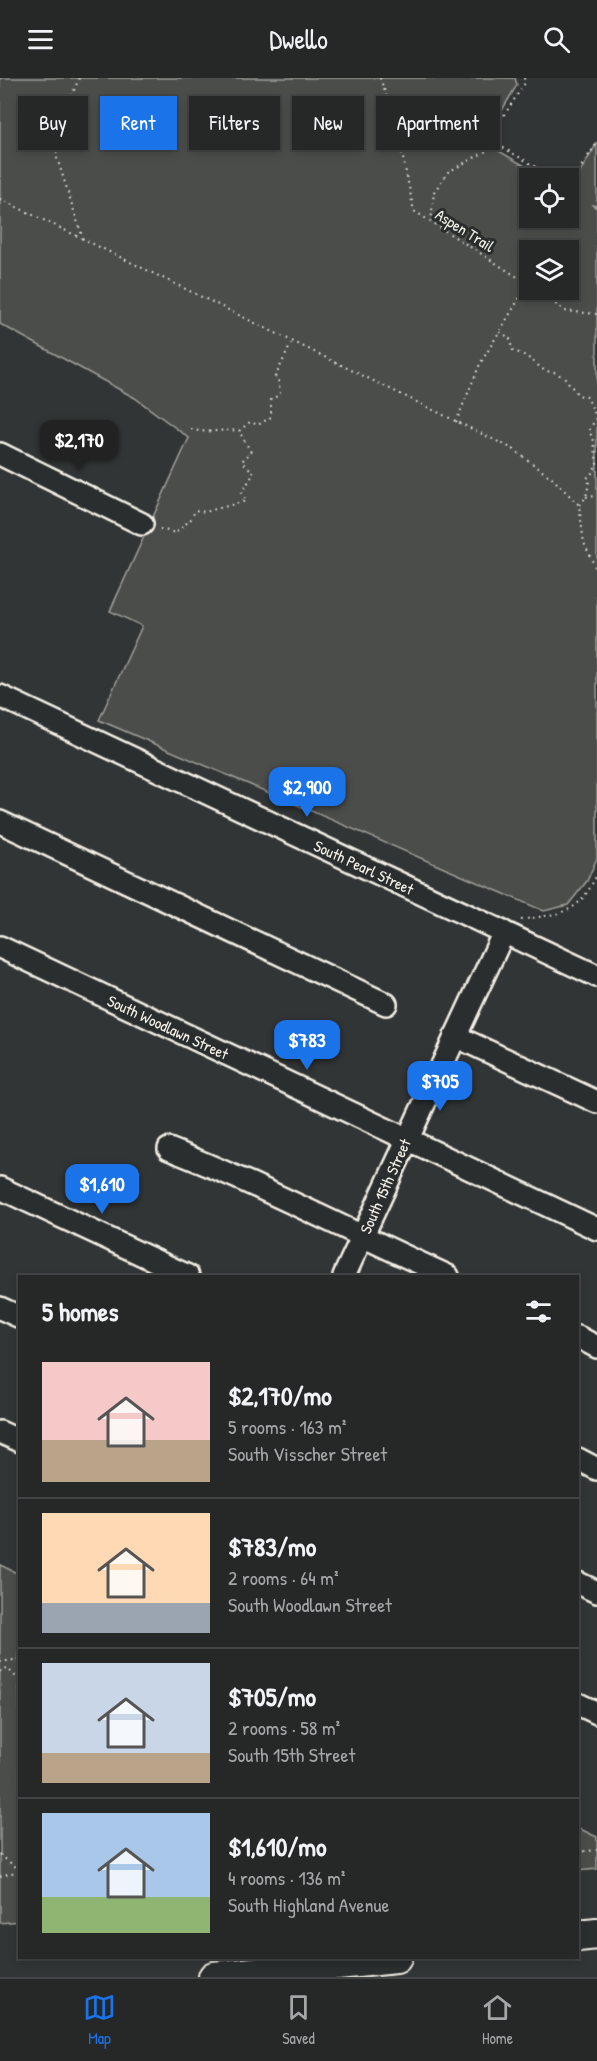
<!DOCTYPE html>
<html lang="en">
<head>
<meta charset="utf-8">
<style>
	:root { --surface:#262828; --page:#2e3030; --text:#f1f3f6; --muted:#a4a6a8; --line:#424445; --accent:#1a73e8 }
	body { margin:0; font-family:"Patrick Hand",sans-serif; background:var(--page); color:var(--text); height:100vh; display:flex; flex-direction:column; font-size:22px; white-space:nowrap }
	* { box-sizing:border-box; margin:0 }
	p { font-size:20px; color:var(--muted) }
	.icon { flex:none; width:33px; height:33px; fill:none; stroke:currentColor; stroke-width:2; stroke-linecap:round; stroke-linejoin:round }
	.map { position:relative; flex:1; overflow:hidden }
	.panel { position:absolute; left:18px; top:1197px; width:561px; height:684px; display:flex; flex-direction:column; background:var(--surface); border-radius:0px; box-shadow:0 3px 9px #0003,0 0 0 2px var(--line) }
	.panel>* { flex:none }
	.top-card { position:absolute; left:18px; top:18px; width:561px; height:54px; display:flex; gap:12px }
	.tools { position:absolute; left:519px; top:90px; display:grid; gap:12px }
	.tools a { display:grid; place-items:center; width:60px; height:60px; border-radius:0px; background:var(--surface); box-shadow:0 3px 9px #0003,0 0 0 2px var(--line); font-size:30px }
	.price { position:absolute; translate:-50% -51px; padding:0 14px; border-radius:12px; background:var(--accent); color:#fff; font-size:20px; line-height:39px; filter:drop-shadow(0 2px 3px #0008) }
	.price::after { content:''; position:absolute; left:50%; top:36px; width:18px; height:14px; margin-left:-9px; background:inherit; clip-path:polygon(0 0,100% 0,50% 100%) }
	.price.on { background:#222; color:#fff }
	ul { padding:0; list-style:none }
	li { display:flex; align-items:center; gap:18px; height:150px; padding:0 24px }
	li+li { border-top:2px solid var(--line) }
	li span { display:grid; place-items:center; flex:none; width:168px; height:120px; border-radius:0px; color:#555 }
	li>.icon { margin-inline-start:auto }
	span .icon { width:72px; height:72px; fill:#fffc; stroke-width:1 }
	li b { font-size:26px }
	h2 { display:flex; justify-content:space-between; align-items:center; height:72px; padding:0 24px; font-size:26px }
	.chip { padding:0 21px; border-radius:0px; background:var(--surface); box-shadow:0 3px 9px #0003,0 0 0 2px var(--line); font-size:21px; line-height:54px }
	.chip.on { background:var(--accent); color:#fff }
	header { display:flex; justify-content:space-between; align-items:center; height:78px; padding:0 24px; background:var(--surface); font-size:27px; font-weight:600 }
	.tabs { display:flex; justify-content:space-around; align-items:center; height:84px; border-top:2px solid var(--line); background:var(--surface); font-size:16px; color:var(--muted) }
	.tabs a { display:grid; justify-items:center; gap:3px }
	.tabs .on { color:var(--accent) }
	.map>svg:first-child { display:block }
</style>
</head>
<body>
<header><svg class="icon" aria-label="menu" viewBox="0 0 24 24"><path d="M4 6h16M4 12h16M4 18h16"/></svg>Dwello<svg class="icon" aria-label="search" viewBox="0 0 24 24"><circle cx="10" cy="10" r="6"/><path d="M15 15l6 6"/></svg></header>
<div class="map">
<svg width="597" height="1899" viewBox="0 0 597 1899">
	<rect width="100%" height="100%" fill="#323535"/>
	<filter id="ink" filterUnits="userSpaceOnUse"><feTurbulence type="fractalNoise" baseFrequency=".0167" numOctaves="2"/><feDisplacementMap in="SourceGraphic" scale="12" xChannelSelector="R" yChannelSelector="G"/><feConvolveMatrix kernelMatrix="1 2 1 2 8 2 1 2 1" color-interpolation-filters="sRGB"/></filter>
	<g filter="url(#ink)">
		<path fill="#4b4d4c" stroke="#a09f9a" stroke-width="1.5" fill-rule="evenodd" d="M0 0H515L517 7 483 64 546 100H530V140H568L569 113 597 65V128L592 127 597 130V780L587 803 568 827 544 833 99 642 142 548 110 533 189 360 135 320 0 246ZM530 172H568V212H530Z
			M0 1487 19 1496 20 1843 0 1845Z
			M578 1750 597 1759V1791L578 1793Z"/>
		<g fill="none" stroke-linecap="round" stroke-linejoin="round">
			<defs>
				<path id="minor" d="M0 376 142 446
					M0 618 597 898
					M0 744 386 926
					M0 869 597 1151
					M455 958 597 1024
					M169 1071C265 1109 355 1156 448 1198
					M0 1110 188 1198
					M344 1198 504 854
					M0 1230 20 1239
					M578 1259 597 1269
					M0 1354 20 1363
					M578 1381 597 1391
					M578 1505 597 1514
					M578 1626 597 1635"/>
				<path id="highway" d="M578 1858 597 1856
					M214 1899 396 1880"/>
			</defs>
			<use href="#minor" stroke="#f4f1e8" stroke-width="26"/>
			<use href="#highway" stroke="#f4f1e8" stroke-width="34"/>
			<path stroke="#f4f1e8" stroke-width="2" stroke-dasharray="1.5 4.5" stroke-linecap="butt" d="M79 0 57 55V80L83 161 513 371 553 401 579 427 584 465 597 493
				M380 0 395 42 414 133 530 207
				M524 0 525 5 493 54 495 65 555 100
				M568 108 597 65
				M0 121 83 161
				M431 144 434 114 448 94 492 70 495 65
				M536 212 565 233 597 236
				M500 254 510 260 512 272 526 278 545 293 554 294 565 300 578 317 587 319 597 340
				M596 340 589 353 594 363 597 386
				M456 344 480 286 528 206
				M191 351C210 357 222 350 239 353
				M586 419 597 418
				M580 427 586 419 589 405 587 400 591 397 597 386
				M160 451 176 455 192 440 195 432 205 434 246 423 242 414 254 395 242 383 251 374 239 353 250 344 258 347 271 339V322L280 316 279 304 275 299 292 264
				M521 842C563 834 578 838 597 796
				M0 1584 20 1581
				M0 1593 7 1590 20 1603
				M578 1774 597 1772
				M0 1777 20 1792
				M0 1798 20 1793"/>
			<use href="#minor" stroke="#2a2d2e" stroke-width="21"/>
			<use href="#highway" stroke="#2a2d2e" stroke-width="30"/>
		</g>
	</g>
	<g text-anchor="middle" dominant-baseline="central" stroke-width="6" stroke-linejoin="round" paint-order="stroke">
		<g font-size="16" fill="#f4f1e8" stroke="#2a2d2e">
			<text transform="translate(465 152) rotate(32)">Aspen Trail</text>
			<text transform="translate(364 789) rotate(25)">South Pearl Street</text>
			<text transform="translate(168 949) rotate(25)">South Woodlawn Street</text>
			<text transform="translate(385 1108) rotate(-66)">South 15th Street</text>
		</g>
	</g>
</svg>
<div class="tools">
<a><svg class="icon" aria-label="locate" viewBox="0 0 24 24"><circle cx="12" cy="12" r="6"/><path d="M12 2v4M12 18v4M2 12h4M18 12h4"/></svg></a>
<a><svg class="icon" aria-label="layers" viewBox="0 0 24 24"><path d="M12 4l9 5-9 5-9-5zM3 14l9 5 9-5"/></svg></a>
</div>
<b class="price on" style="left:79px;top:393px">$2,170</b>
<b class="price" style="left:307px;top:740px">$2,900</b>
<b class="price" style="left:307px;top:993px">$783</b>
<b class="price" style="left:440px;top:1034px">$705</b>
<b class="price" style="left:102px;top:1137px">$1,610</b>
<div class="top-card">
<a class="chip">Buy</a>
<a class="chip on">Rent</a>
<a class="chip">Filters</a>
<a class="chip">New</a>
<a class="chip">Apartment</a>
</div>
<section class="panel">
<h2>5 homes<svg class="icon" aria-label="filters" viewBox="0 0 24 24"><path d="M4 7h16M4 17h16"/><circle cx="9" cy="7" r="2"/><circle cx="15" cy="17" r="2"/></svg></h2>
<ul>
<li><span style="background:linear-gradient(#f6c9c9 65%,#b9a48a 0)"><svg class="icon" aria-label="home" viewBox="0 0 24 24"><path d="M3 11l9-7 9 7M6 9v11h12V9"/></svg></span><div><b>$2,170/mo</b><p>5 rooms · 163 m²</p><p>South Visscher Street</p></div></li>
<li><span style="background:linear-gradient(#ffd9b3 75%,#9aa5b1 0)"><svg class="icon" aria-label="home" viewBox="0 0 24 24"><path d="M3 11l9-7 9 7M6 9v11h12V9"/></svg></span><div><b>$783/mo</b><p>2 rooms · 64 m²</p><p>South Woodlawn Street</p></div></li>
<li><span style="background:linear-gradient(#c9d6e8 75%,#b9a48a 0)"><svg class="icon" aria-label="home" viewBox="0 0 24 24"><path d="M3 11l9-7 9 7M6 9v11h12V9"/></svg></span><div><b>$705/mo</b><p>2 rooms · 58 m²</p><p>South 15th Street</p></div></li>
<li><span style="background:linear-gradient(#a9c7e8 70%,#8fb573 0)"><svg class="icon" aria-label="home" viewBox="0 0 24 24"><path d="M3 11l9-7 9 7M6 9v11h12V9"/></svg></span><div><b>$1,610/mo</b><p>4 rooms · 136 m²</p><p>South Highland Avenue</p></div></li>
</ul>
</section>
</div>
<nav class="tabs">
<a class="on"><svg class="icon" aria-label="map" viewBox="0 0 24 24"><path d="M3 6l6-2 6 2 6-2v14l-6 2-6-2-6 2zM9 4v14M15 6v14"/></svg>Map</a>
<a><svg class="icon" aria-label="saved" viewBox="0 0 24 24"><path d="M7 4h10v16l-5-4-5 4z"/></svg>Saved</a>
<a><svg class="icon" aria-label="home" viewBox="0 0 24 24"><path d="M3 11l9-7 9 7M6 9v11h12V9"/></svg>Home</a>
</nav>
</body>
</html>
